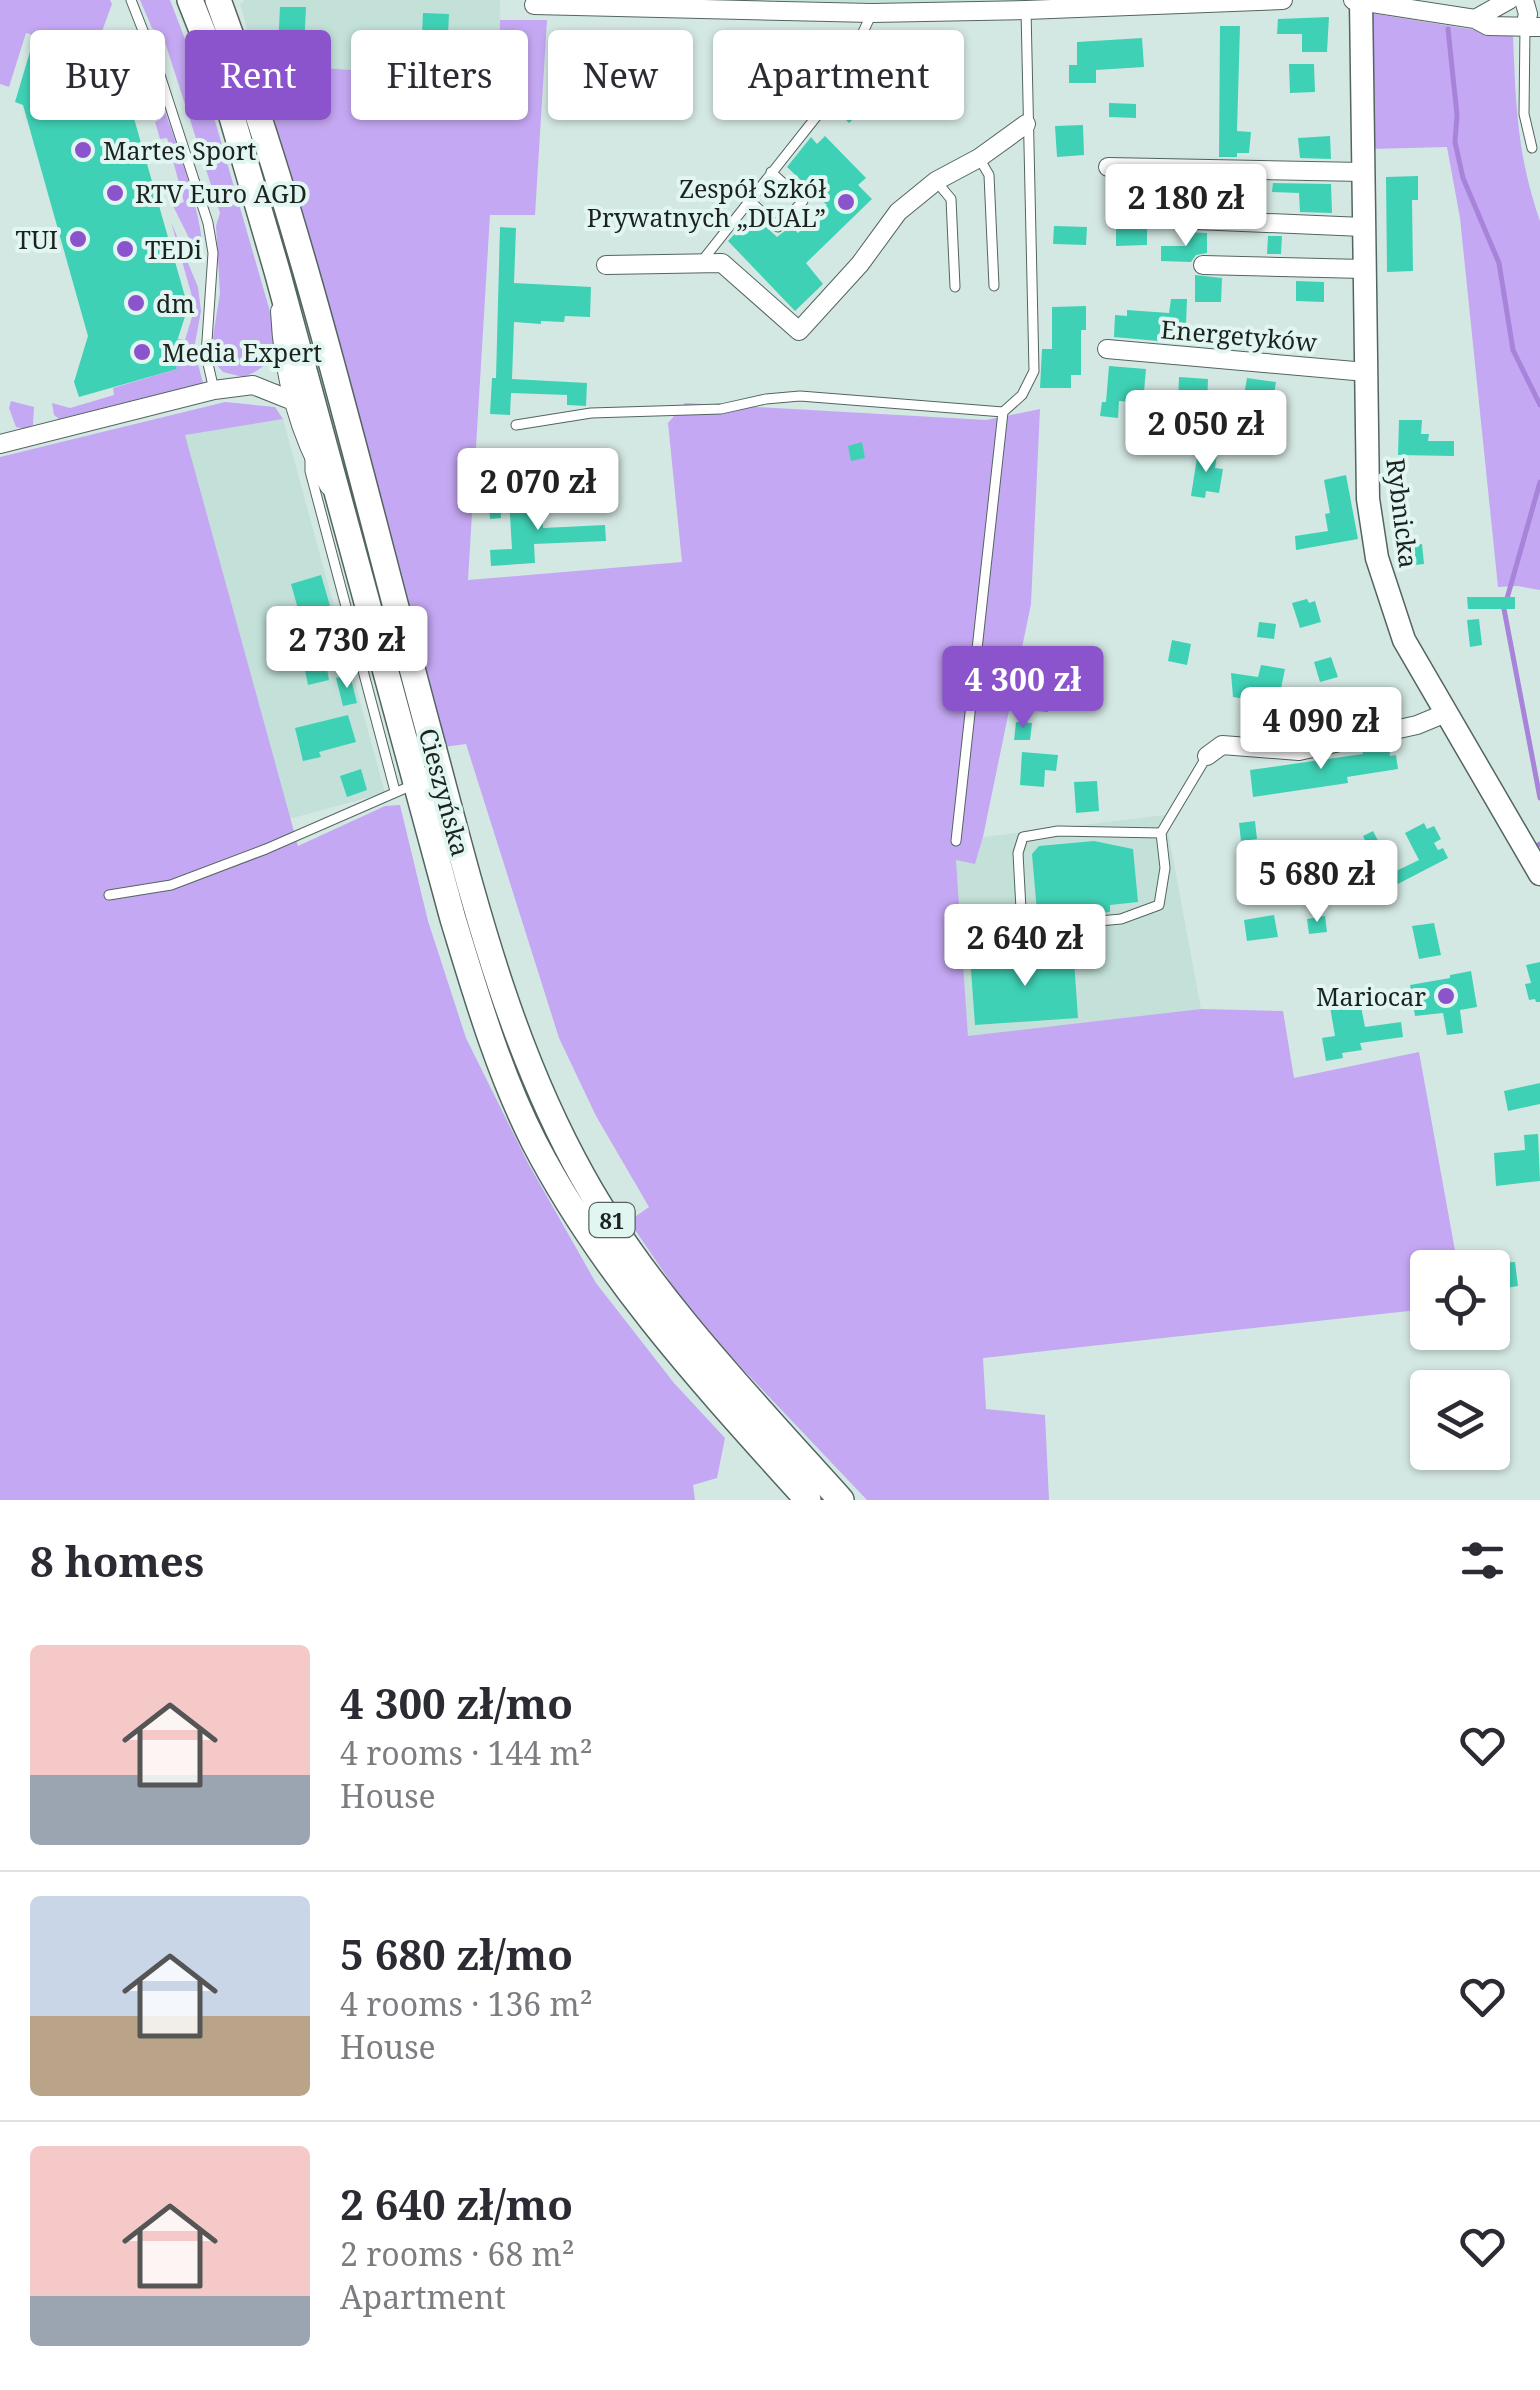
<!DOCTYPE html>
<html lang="en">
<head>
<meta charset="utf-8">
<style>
	:root { --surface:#fff; --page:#f7f7f7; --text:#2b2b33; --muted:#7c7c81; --line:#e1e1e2; --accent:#8b54cc }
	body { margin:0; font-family:"Noto Serif",serif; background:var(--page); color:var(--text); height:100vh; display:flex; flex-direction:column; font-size:38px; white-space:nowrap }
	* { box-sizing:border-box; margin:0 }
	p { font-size:32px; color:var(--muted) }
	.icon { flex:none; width:55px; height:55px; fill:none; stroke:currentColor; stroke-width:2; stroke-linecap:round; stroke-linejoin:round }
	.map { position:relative; height:1500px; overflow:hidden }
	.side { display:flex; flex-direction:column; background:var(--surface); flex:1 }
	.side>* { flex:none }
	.banner { position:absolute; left:30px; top:30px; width:1000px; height:90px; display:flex; gap:20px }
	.tools { position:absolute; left:1410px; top:1250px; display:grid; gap:20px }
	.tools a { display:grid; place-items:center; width:100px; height:100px; border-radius:10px; background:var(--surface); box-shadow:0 2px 8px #0004; font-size:50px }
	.price { position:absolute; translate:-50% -85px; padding:0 22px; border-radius:10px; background:#fff; color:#222; font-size:32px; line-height:65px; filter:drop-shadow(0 2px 5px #0008) }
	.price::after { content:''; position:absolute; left:50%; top:60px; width:30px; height:22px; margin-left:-15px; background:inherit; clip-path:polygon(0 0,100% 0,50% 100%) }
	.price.active { background:var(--accent); color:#fff }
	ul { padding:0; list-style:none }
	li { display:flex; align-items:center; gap:30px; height:250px; padding:0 30px }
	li+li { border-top:2px solid var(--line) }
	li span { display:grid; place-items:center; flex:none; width:280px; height:200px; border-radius:10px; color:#555 }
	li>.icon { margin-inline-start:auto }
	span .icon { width:120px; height:120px; fill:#fffc; stroke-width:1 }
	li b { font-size:42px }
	h2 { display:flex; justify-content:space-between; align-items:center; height:120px; padding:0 30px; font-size:42px }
	.pill { padding:0 35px; border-radius:10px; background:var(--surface); box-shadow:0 2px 8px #0004; font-size:35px; line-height:90px }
	.pill.active { background:var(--accent); color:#fff }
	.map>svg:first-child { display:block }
</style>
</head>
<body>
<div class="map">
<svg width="1540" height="1500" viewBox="0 0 1540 1500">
	<rect width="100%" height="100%" fill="#d4e8e3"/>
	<path fill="#c3e1d9" d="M245 0H500L499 81 257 63 240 4Z
		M738 0H1066L989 5Z
		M283 419 385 793 289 819 184 434Z
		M1165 815 1201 1009 968 1037 956 859 975 863 983 837Z"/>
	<path fill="#c5a8f3" d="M0 0H110L112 4 94 53 26 33 9 87 0 84Z
		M140 0H170L211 107 269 308C277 341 282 363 243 377L223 372 214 362 211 349 220 293 216 226 220 213 163 36 152 28Z
		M1364 12 1513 36C1516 106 1517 154 1540 221V590L1517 586 1498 587 1460 218 1447 147 1371 149Z
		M500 20H547L535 215H490L468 580 682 562 668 423 685 403 986 420 1040 409 1031 604 983 837 975 864 956 860 968 1036 1201 1009 1283 1011 1294 1078 1419 1052 1458 1267 1428 1268 1427 1309 983 1358 986 1409 1045 1415 1049 1500H867L697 1321 629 1221 649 1207 596 1116 559 1038 466 744 444 747 357 415 257 63 498 81Z
		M149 83 156 85C169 125 209 224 202 264L173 206 184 202 167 138 160 139 155 122 161 119 151 85 140 88Z
		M171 222 198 287 201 311 194 349 203 383 59 419 54 415 52 403 70 408 114 395 113 388 177 369 173 354 178 339 185 340 195 307Z
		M11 401 34 407 33 425 25 429 16 427 9 408Z
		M225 402 275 407 283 419 185 435 298 846 385 806 400 805 428 921 466 1038 528 1163 596 1283 674 1383 725 1438 717 1478 693 1485 695 1500H0V457Z"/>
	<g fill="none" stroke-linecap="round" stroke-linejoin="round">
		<path stroke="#a784da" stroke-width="5" d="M1448 29 1457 115 1455 142 1463 178 1499 263 1513 350 1540 405
			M1540 482 1504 609 1540 798
			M1538 845 1540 844"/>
	</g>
	<path fill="#3fd1b5" d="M280 7H306L304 48 278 47Z
		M423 13 449 14 447 55 421 53Z
		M1329 17 1327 52H1302V34H1277L1278 19Z
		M1220 26H1240L1237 131 1251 132 1249 153H1237V157H1219Z
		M1142 38 1144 67 1096 70V83H1069V65H1077V42Z
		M32 45 100 65 108 92 125 87 188 307 173 354 177 369 79 397 74 382 88 336 23 105 15 102Z
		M1289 64H1314L1315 92 1290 93Z
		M853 89 868 105 849 123 834 107Z
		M1109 103 1136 104V118L1109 117Z
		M1083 125 1084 155 1057 157 1055 126Z
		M825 136 866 178 858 185 872 199 806 263 823 284 795 311 728 241 753 215 777 237 791 226 798 233 827 205 787 167 811 137 817 144Z
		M1330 136 1331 159 1300 158 1298 138Z
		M1418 176V200H1412L1413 271 1387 272 1386 177Z
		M1273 183 1331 184 1332 213 1300 212 1299 193 1272 192Z
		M1147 221V245L1116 246V222Z
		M1054 226 1087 227 1086 245 1053 244Z
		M500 227 516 228 514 283 591 287 590 317 565 316 564 322 541 321V324L514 322 512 379 587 383 586 406 567 405V395L511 393 510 415 490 414 492 378H496Z
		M1186 232 1207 233V253L1196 255 1191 262 1161 261V246H1186Z
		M1268 236H1282L1281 254H1267Z
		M1195 275 1222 278 1221 302H1195Z
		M1296 281 1324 282V302L1296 301Z
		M1171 299H1187L1186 325 1180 324V343L1114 337 1115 315 1127 316V310L1169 313Z
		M1086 306V330H1081V375H1071V388H1040L1042 349H1052V307Z
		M1109 366 1146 369 1143 403 1119 401 1118 418 1100 416 1102 402H1106Z
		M1179 377 1208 379 1207 406 1178 404Z
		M1247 378 1276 382 1270 417 1241 412Z
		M1399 420H1422L1421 434H1429L1428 441H1454V456L1398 455Z
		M862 442 865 458 851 461 848 446Z
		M1198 451 1217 455 1215 468 1223 469 1219 493 1206 491 1205 498 1191 496Z
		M487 464H500L501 518 490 519Z
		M1346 475 1358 539 1296 550 1295 536 1328 531 1325 514 1330 513 1324 480Z
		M541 496 543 528 605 525 606 541 534 544 535 563 491 566 490 550 512 549 509 498Z
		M1422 544 1424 564 1404 566 1402 546Z
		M321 575 333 616 325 619 334 650 324 653 329 680 308 685 303 660H307L299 631 278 637 274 623 300 616 291 584Z
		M1467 597H1515V609H1468Z
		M1307 599 1309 603 1315 601 1321 622 1300 628 1292 603Z
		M1479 619 1482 645 1470 647 1467 620Z
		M1259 622 1276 624 1274 639 1257 637Z
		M1172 640 1191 644 1187 665 1168 661Z
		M1331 657 1338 677 1320 682 1314 662Z
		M1261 665 1285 669 1280 693 1254 688 1252 700 1233 697 1231 673 1258 677Z
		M350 675 357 703 343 706 336 678Z
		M1031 681 1050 683 1048 712 1028 710Z
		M1376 696 1381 714 1340 726 1335 709Z
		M348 715 356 742 319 752 321 757 303 761 295 728Z
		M1016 722 1032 723 1030 740H1014Z
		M1389 746 1390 756 1396 755 1398 769 1347 777 1348 783 1253 797 1250 770 1363 754 1362 750Z
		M1022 752 1058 755 1056 771 1045 770 1044 787 1020 785Z
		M361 769 367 790 347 797 340 776Z
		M1097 781 1099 811 1076 813 1074 782Z
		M1255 821 1257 839 1241 841 1239 823Z
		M1424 823 1427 829 1434 826 1441 839 1434 843 1438 850 1443 848 1448 858 1390 888 1386 879 1359 894 1376 872 1373 866 1376 864 1363 836 1373 831 1394 872 1419 860 1405 833Z
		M1094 841 1133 849 1138 902 1110 905V912L1045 918 1037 912 1032 854 1039 846Z
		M1274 915 1278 937 1247 941 1244 920Z
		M1325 916 1327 932 1309 934 1307 919Z
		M1434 923 1441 955 1419 959 1412 926Z
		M1073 946 1078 1018 975 1025 970 956 993 955 994 964 1050 960 1049 947Z
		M1540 962V1002H1536L1535 999 1529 1000 1525 984 1531 983 1526 965Z
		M1471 971 1477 1007 1460 1010 1463 1033 1447 1035 1443 1013 1415 1016 1410 985 1450 978V975Z
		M1359 996 1365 1027 1401 1022 1403 1037 1360 1043 1362 1050 1342 1053 1343 1058 1326 1061 1322 1038 1335 1036 1329 1001Z
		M1540 1083V1104L1508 1111 1504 1091Z
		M1538 1134 1540 1181 1496 1186 1494 1153 1525 1150 1524 1135Z
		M1515 1262 1518 1286 1506 1288 1501 1263Z"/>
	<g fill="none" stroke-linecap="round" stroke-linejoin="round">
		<defs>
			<path id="lane" d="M131 0 158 69 208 223 213 253 206 355 214 390
				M1525 27 1524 114 1532 148
				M979 158 989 175 994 286
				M936 181 951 199 955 287
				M749 200 778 227 803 201 771 172
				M702 261 820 112 848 64 872 13
				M516 425 591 413 721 409 766 399 800 396 1003 412
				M310 460V471L395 791
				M1161 833 1165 868 1159 905 1121 919 1022 928 1018 853 1023 837 1058 831 1161 833 1207 756
				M956 841 1003 412 1022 395 1034 371 1026 10
				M109 895 171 885 266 849 415 784"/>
			<path id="street" d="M1353 0 1475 19 1488 26 1540 27
				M1524 0 1528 14 1525 27
				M534 5 872 13 1026 10 1283 0
				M1475 19 1509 0
				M1108 167 1363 172
				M1172 219 1363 227
				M606 265 722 263 799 331 860 264 898 212 936 181 979 158 1026 124
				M1203 265 1364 269
				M280 311C283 374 297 431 329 486
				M1107 349 1366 372
				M0 444 214 390 253 385 293 401
				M1207 756 1222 745 1299 751 1417 725 1446 713"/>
			<path id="secondary" d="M1361 0 1368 499 1377 558 1404 640 1540 874"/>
			<path id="primary" d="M190 0 220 76 277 271 453 919C476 994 498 1071 534 1142 604 1277 707 1388 808 1500
				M218 0C306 238 363 488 429 732 470 884 505 1038 583 1177 646 1291 754 1403 841 1500"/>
		</defs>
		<use href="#lane" stroke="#536560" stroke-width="11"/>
		<use href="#street" stroke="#536560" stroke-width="20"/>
		<use href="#secondary" stroke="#536560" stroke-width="25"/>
		<use href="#primary" stroke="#536560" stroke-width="28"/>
		<use href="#lane" stroke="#fff" stroke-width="9"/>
		<use href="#street" stroke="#fff" stroke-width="18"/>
		<use href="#secondary" stroke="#fff" stroke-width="22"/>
		<use href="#primary" stroke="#fff" stroke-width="25"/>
	</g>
	<g fill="#8b54cc" stroke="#e1f6f0" stroke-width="4">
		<circle cx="83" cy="150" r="10"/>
		<circle cx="115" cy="193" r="10"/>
		<circle cx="846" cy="202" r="10"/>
		<circle cx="78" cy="239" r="10"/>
		<circle cx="125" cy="249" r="10"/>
		<circle cx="136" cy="303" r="10"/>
		<circle cx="142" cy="352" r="10"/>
		<circle cx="1446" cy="996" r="10"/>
	</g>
	<g text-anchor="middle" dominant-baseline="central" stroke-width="8" stroke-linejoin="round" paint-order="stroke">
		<rect fill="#e1f6f0" stroke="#56625e" stroke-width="2.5" x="589.5" y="1203" width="45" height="34" rx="8"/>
		<g font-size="22" font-weight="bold" fill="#1b2220">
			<text x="612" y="1220">81</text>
		</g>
		<g font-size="25" fill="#1b2220" stroke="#e1f6f0" text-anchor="start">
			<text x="103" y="150">Martes Sport</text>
			<text x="826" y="188" text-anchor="end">Zespół Szkół<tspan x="826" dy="29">Prywatnych „DUAL”</tspan></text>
			<text x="135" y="193">RTV Euro AGD</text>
			<text x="58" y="239" text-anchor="end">TUI</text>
			<text x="145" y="249">TEDi</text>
			<text x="156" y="303">dm</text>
			<text x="162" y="352">Media Expert</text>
			<text x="1426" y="996" text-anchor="end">Mariocar</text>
		</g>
		<g font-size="25" fill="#1b2220" stroke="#e1f6f0">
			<text transform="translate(1239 335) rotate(5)">Energetyków</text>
			<text transform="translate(1403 513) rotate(83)">Rybnicka</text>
			<text transform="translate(445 792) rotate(75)">Cieszyńska</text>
		</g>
	</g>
</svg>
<div class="tools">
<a><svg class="icon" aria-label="locate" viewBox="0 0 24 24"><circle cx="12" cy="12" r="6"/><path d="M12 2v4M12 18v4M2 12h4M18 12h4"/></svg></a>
<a><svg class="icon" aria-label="layers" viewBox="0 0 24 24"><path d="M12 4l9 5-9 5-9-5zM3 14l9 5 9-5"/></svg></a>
</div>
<b class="price" style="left:1186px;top:249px">2 180 zł</b>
<b class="price" style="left:1206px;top:475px">2 050 zł</b>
<b class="price" style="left:538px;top:533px">2 070 zł</b>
<b class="price" style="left:347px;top:691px">2 730 zł</b>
<b class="price active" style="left:1023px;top:731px">4 300 zł</b>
<b class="price" style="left:1321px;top:772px">4 090 zł</b>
<b class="price" style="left:1317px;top:925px">5 680 zł</b>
<b class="price" style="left:1025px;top:989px">2 640 zł</b>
<div class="banner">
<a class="pill">Buy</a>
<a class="pill active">Rent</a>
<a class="pill">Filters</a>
<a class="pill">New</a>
<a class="pill">Apartment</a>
</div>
</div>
<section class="side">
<h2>8 homes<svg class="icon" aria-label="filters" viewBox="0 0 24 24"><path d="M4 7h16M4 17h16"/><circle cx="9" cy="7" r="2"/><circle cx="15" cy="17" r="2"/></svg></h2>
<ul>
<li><span style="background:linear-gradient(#f6c9c9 65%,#9aa5b1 0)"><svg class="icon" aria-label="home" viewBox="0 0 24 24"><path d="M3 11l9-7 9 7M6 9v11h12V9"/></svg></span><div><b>4 300 zł/mo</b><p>4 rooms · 144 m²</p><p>House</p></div><svg class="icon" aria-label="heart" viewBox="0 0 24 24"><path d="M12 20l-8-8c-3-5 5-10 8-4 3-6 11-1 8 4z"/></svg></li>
<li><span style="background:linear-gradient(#c9d6e8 60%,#b9a48a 0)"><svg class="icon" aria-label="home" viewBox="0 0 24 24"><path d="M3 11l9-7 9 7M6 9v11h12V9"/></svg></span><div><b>5 680 zł/mo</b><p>4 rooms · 136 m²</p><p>House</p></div><svg class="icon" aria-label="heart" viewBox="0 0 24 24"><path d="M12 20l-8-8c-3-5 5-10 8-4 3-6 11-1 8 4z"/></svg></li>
<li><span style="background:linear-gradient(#f6c9c9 75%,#9aa5b1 0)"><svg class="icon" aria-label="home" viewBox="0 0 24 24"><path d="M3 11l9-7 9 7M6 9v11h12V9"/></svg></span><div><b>2 640 zł/mo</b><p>2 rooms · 68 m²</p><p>Apartment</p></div><svg class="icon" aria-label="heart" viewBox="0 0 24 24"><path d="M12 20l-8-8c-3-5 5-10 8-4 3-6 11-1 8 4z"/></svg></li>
</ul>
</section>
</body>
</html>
